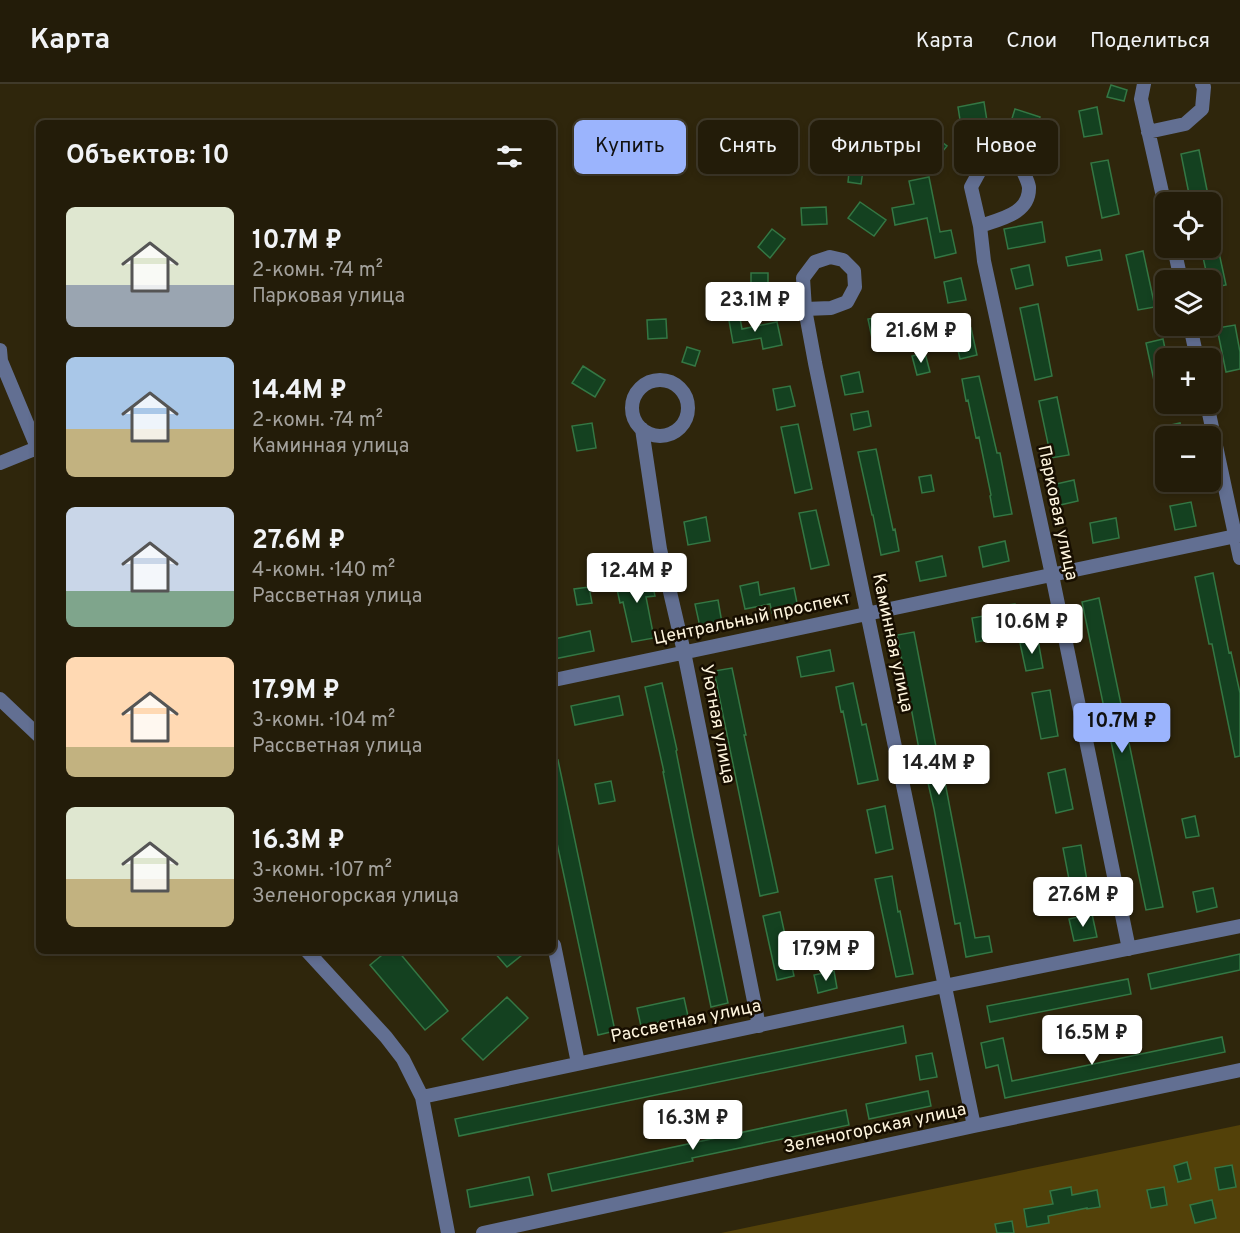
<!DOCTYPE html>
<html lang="ru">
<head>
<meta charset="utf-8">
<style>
	:root { --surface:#231c09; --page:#2b2512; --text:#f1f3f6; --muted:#a3a19c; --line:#403a2a; --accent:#9bb4fd }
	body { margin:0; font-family:Overpass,sans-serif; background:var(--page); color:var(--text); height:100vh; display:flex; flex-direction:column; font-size:22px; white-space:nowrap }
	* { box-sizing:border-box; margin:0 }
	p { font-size:20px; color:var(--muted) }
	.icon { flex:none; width:33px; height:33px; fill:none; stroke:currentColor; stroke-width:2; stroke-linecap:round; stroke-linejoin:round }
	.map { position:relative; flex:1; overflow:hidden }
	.panel { position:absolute; left:36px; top:36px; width:520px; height:834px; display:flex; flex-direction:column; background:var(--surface); border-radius:9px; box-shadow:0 3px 9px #0003,0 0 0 2px var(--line) }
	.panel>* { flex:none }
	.banner { position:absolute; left:574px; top:36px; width:570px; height:54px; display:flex; gap:12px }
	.tools { position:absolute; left:1155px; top:108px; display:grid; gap:12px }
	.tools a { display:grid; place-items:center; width:66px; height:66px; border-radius:9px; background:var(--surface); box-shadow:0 3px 9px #0003,0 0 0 2px var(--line); font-size:30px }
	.price { position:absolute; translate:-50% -51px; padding:0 14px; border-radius:6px; background:#fff; color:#222; font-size:20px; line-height:39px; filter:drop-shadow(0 2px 3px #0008) }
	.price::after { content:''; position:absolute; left:50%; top:36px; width:18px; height:14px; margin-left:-9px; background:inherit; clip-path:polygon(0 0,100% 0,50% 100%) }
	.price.current { background:var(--accent); color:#111 }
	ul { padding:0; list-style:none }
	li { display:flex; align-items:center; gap:18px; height:150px; padding:0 30px }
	li span { display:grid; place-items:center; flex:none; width:168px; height:120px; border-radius:9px; color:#555 }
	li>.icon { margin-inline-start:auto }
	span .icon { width:72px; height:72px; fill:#fffc; stroke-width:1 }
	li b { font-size:26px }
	h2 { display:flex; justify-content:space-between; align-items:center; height:72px; padding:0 30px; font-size:26px }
	.pill { padding:0 21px; border-radius:9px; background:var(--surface); box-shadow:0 3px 9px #0003,0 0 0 2px var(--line); font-size:21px; line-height:54px }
	.pill.current { background:var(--accent); color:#111 }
	header { display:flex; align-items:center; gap:36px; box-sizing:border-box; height:84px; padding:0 30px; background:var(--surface); border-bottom:2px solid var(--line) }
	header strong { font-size:28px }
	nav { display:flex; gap:33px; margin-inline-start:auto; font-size:21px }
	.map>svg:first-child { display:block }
</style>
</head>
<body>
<header>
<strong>Карта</strong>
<nav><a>Карта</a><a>Слои</a><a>Поделиться</a></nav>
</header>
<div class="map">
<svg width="1240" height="1149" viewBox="0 0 1240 1149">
	<rect width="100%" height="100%" fill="#2f260c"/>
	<path fill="#534109" d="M1240 1041V1149H721Z"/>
	<path fill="#144120" stroke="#347744" stroke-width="1.5" d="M1111 1 1127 6 1124 17 1107 13Z
		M984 18 987 37 961 42 958 23Z
		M1097 23 1102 50 1084 53 1079 27Z
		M1015 25 1040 33 1035 51 1009 44Z
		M931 50 947 62 930 83 915 72Z
		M1199 66 1208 111 1190 115 1181 70Z
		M1108 76 1119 130 1102 134 1091 79Z
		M850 78 864 80 861 100 848 98Z
		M929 93 940 148 951 146 956 169 935 174 927 134 895 141 892 124 914 120 909 97Z
		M860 118 886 136 874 152 848 134Z
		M826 123 827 140 802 141 801 124Z
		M1042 138 1045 158 1008 165 1004 145Z
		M772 145 785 155 770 174 758 163Z
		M1201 164H1218L1226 201 1210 204V196H1208Z
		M1100 166 1102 176 1068 182 1066 173Z
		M1143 167 1155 223 1138 226 1126 171Z
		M1029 181 1033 201 1016 205 1011 185Z
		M751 189H768V214H751Z
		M961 194 966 216 948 219 944 198Z
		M1038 220 1052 292 1035 296 1020 224Z
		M739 229 742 245 777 238 782 261 763 265 761 254 733 259 728 231Z
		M885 232 890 256 873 259 868 235Z
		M666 235 667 254 648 255 647 236Z
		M1235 241 1240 268V285L1226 288 1217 244Z
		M971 244 977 271 960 275 954 248Z
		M1163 255 1167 274H1166V304L1156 306 1146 259Z
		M687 263 700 267 695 282 682 278Z
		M925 269 930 288 917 291 912 272Z
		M583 282 605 296 595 313 572 299Z
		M859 288 863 308 845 311 841 292Z
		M979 292 997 369H1000L1012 430 994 433 990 412 991 411 979 353 976 354 968 316 966 317 962 295Z
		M790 302 795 322 777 326 773 305Z
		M1057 313 1069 371 1051 374 1039 317Z
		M868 327 871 342 854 346 851 330Z
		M592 339 596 364 577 367 572 342Z
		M1180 339 1183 352H1164L1162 343Z
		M798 340 812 405 795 409 781 343Z
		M876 365 893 446 895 445 899 467 881 471 873 431H872L858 368Z
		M931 391 934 407 922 409 919 393Z
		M1074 396 1078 417 1060 421 1056 400Z
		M1191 418 1196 442 1175 446 1170 422Z
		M816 426 829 481 811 485 799 429Z
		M706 433 710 457 688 461 684 438Z
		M1116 434 1119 454 1093 459 1090 439Z
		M1005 457 1009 477 983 483 979 463Z
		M942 472 946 492 920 497 916 478Z
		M650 488 655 512 646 513 654 554 632 558 623 518 620 519 615 496Z
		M1213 489 1229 569 1231 568 1240 609V672L1235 673 1212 560H1209L1195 493Z
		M758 498 760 511 794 504 798 524 772 529 770 520 745 525 740 502Z
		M589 503 592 519 577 521 574 505Z
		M1099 514 1163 823 1146 826 1082 518Z
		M718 516 722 539 700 543 695 520Z
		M1015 520 1017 531 1001 534 999 522Z
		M989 531 993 555 976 558 972 534Z
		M590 547 594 567 554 575V555Z
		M914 548 943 699 945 698 953 740 975 854 989 852 992 868 966 873 960 839 955 840 934 725 926 690 924 691 897 551Z
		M1038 556 1043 584 1026 587 1020 559Z
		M830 566 834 587 801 593 797 573Z
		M732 584 746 651H744L778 808 760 812 714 587Z
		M662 599 677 666 676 667 693 752 728 919 711 923 663 688H664L645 603Z
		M853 599 862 641 866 640 878 696 858 700 843 627 841 628 836 603Z
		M1050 606 1058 652 1041 655 1032 609Z
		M619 612 623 631 575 641 571 622Z
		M558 676 615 947 598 951 554 745V677Z
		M1065 685 1073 725 1056 729 1048 689Z
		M611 697 615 717 599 720 595 700Z
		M885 722 893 765 876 769 867 726Z
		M1195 732 1199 752 1186 754 1182 735Z
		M1081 761 1088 803 1071 806 1063 764Z
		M892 792 898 828 900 827 913 890 896 893 875 795Z
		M1213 804 1217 823 1197 828 1193 808Z
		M780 828 794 892 777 896 763 832Z
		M1092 830 1097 853 1074 857 1069 835Z
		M387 867H398L448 927 425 946 370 881Z
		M493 867H527L507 883Z
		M1240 870V886L1151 905 1148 890Z
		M834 887 837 904 818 909 814 891Z
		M1128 895 1131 910 990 938 987 922Z
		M507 913 528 934 483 976 462 955Z
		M684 914 688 932 641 942 637 924Z
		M903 942 906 959 459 1052 455 1035Z
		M1222 953 1225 968 1005 1014 998 981 986 984 981 959 1003 954 1012 997Z
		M932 969 937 993 920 996 916 972Z
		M928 1007 931 1022 869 1035 866 1020Z
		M846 1026 849 1041 692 1074 693 1077 552 1107 548 1090Z
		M1187 1078 1191 1095 1178 1098 1174 1082Z
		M1232 1081 1236 1103 1219 1106 1215 1084Z
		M529 1093 533 1111 470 1123 467 1106Z
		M1071 1103 1072 1111 1097 1106 1100 1123 1087 1125V1124L1048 1132 1049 1139 1027 1143 1024 1125 1053 1120 1050 1107Z
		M1164 1103 1167 1121 1151 1124 1147 1106Z
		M1212 1116 1216 1134 1195 1139 1190 1121Z
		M1012 1137 1014 1149H997L995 1140Z"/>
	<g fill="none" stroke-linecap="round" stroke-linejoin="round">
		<path stroke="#626f92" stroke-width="14" d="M1144 0 1141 15 1166 126
			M1148 48 1185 40 1202 25 1204 3 1202 0
			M980 142C1000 135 1030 130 1029 103 1028 97 1024 90 1022 85L1005 77 983 81 971 103 980 142 984 177 1052 491 1129 865
			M1174 164 1181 196
			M805 225 831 224 847 218 855 203 854 187 843 176 830 173 815 178 803 194 805 225 815 279 974 1042
			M1190 242 1197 274
			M0 266 1 277 39 368
			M632 324a28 28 0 1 1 56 0a28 28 0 1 1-56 0Z
			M1207 320 1240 474
			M642 345 660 465 684 568 759 942
			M0 379 37 364
			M554 596 1240 451
			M0 615 39 652
			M554 861 578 979
			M307 867 386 953 403 975 422 1013 448 1149
			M422 1013 944 902 1240 842
			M483 1149 974 1042 1240 986"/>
	</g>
	<g text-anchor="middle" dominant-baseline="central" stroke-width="5" stroke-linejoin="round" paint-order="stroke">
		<g font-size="18" fill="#fef5de" stroke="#170e00">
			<text transform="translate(1057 429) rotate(78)">Парковая улица</text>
			<text transform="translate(752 535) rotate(-12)">Центральный проспект</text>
			<text transform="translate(892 559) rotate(78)">Каминная улица</text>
			<text transform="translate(717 640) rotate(79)">Уютная улица</text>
			<text transform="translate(686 938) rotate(-12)">Рассветная улица</text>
			<text transform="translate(875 1045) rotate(-12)">Зеленогорская улица</text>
		</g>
	</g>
</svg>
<div class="tools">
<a><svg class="icon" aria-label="locate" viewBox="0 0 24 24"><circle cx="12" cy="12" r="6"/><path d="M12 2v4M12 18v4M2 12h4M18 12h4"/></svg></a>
<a><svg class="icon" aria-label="layers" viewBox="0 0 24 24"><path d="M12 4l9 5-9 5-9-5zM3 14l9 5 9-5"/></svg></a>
<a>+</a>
<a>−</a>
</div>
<b class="price" style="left:755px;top:249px">23.1M ₽</b>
<b class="price" style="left:921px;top:280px">21.6M ₽</b>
<b class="price" style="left:637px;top:520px">12.4M ₽</b>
<b class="price" style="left:1032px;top:571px">10.6M ₽</b>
<b class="price current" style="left:1122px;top:670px">10.7M ₽</b>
<b class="price" style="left:939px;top:712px">14.4M ₽</b>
<b class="price" style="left:1083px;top:844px">27.6M ₽</b>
<b class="price" style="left:826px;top:898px">17.9M ₽</b>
<b class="price" style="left:1092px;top:982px">16.5M ₽</b>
<b class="price" style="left:693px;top:1067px">16.3M ₽</b>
<div class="banner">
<a class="pill current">Купить</a>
<a class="pill">Снять</a>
<a class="pill">Фильтры</a>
<a class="pill">Новое</a>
</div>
<section class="panel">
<h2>Объектов: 10<svg class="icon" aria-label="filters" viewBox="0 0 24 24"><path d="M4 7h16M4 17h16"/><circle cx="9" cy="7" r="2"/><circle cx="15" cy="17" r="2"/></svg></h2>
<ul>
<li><span style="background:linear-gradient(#dfe7d0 65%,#9aa5b1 0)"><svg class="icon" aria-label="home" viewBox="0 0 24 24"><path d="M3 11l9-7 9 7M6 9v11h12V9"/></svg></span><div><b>10.7M ₽</b><p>2-комн. · 74 m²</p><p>Парковая улица</p></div></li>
<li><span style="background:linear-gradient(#a9c7e8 60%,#c2b280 0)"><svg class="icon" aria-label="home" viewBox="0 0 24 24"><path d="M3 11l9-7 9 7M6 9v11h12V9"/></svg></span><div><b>14.4M ₽</b><p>2-комн. · 74 m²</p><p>Каминная улица</p></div></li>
<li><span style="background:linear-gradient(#c9d6e8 70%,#7fa58c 0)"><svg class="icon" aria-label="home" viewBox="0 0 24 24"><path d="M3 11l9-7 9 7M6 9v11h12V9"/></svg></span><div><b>27.6M ₽</b><p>4-комн. · 140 m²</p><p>Рассветная улица</p></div></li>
<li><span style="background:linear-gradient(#ffd9b3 75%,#c2b280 0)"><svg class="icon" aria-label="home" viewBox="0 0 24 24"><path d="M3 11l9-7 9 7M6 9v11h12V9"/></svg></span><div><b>17.9M ₽</b><p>3-комн. · 104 m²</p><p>Рассветная улица</p></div></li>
<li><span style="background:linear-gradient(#dfe7d0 60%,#c2b280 0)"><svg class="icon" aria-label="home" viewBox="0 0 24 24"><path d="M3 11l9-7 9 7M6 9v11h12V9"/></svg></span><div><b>16.3M ₽</b><p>3-комн. · 107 m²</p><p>Зеленогорская улица</p></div></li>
</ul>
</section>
</div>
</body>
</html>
